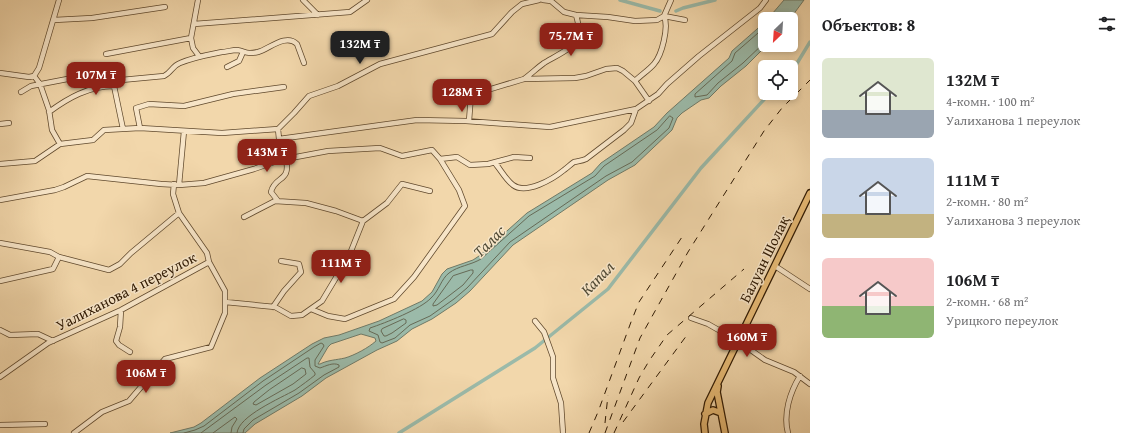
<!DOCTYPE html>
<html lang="ru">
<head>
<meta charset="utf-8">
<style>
	:root { --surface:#fff; --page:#f6f6f6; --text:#202124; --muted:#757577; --accent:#8f2418 }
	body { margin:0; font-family:"Gentium Book Plus",serif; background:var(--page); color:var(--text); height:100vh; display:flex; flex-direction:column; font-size:15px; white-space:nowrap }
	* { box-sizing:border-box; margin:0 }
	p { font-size:13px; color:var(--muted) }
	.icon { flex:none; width:22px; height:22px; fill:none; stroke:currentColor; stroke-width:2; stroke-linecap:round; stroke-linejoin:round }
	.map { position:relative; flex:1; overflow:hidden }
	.details { display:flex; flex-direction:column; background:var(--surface); width:320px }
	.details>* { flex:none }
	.needle { width:26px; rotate:205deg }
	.buttons { position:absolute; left:758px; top:12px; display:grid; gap:8px }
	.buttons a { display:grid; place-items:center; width:40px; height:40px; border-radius:6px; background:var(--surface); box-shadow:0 2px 6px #0003; font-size:20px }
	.price { position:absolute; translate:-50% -34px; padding:0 9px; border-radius:8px; background:var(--accent); color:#fff; font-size:13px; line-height:26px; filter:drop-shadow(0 1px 2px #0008) }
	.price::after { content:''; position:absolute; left:50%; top:24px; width:12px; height:9px; margin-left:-6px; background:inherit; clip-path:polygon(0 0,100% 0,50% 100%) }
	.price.active { background:#222; color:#fff }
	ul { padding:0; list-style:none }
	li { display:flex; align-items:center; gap:12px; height:100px; padding:0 12px }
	li span { display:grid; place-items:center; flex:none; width:112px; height:80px; border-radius:6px; color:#555 }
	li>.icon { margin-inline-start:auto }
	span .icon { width:48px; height:48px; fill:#fffc; stroke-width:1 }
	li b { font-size:17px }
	h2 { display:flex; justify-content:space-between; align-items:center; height:48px; padding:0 12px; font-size:17px }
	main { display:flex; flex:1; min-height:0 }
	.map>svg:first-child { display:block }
</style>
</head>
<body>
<main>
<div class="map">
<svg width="810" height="433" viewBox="0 0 810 433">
	<rect width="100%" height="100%" fill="#f2d7ab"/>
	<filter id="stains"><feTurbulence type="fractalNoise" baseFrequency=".005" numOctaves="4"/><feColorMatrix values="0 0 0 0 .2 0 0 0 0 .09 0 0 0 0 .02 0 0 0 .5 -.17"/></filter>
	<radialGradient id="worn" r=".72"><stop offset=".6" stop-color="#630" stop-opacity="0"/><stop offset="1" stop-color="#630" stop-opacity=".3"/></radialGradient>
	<path fill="#9bbaa9" stroke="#707a67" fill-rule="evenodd" d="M784 0H804L790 19H766L772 14Z
		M765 22V45H767L746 66 721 86 709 98 701 100 682 113 677 118 672 130 635 165 608 180 513 245 470 291 456 303 432 319 412 329 397 341 377 350 326 378 302 396 255 424 245 433H170L194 427 201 423 260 378 312 344 324 338 339 335 379 321 422 301 432 292 442 274 447 269 473 260 479 256 527 213 592 173 601 163 654 127 667 113 729 58 732 51ZM361 334 375 338 376 341C368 348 355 355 345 358 336 360 328 360 320 364H318L328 347 331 344Z"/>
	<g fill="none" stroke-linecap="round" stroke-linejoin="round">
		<path stroke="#666a56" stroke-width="1" d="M765 27 735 53 732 61 695 94V97L707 95 718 83 743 63 765 42
			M670 116 673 118 669 128 632 162 606 176 510 242 467 288 454 299 430 316 410 325 395 338 382 343 380 342 378 335 369 331 370 328C385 323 421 309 431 298 439 291 441 279 449 273 458 266 471 265 481 259L529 216 595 176 604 166 657 130Z
			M471 270H473V273L463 285 437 305 433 306V304L453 276Z
			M404 319 406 320V323L392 333 386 336H384L381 331 382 329Z
			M302 368 305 369 306 374 293 384 256 405 253 404 254 402 269 390Z
			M184 433 195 430 204 426 263 381 314 347 321 343 323 344 324 346 315 360V366L320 368C326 366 333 362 339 365V367L324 375 299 393 253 420 244 429 243 433
			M201 433 266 385 307 358H309L310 367 315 373V375C309 380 302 385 295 390 281 398 238 416 237 433
			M213 433 235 417 237 419 232 427 231 433"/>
		<path stroke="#9bbaa9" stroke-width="3.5" d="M620 0 660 11
			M676 11 683 8 715 0
			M791 70 796 65 810 42
			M399 433 535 348 608 289 701 168 770 93"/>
		<defs>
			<path id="minor" d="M198 0 191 38 193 48 199 56
				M303 0 318 15
				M543 0 551 1 564 12 576 15 608 17 635 21 657 20 664 16 685 20
				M54 20 92 18 165 7
				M194 24 350 12 367 0
				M106 54 191 38
				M227 67 239 61 243 52
				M0 73 29 77 34 76
				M34 76 39 68 59 0
				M34 76 40 84 49 110 52 130 60 144
				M524 79C531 74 537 68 544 63 552 58 575 47 578 40 581 33 578 22 576 15
				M635 81C641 75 649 70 654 64 662 55 669 27 664 16L671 0
				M21 92 31 86 83 76 100 82 164 76C171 73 172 66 180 63 194 57 207 55 222 52 226 52 232 50 237 50 246 51 245 55 258 52 269 49 286 33 297 44L304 63
				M49 112C68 98 89 86 114 86L123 129
				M469 121 471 95 524 79 575 78 586 76 606 69 617 68 623 71 635 81 649 101
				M0 124 9 123
				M140 128 136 108 149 104 184 106 233 94 284 87
				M278 129 279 139 417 120 466 121 550 127 636 109 658 94 667 84 699 56 760 8 766 0
				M495 163C500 169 506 180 513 185 526 195 553 179 564 170 567 168 571 164 574 162 578 161 582 161 586 159L624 130 631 123 636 109
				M0 164 35 161 60 144 93 140 104 130 140 128 222 133 278 129 294 113 309 96 338 86 380 64 492 34 512 12 522 4 539 0
				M179 185 184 131
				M0 200 55 190 64 187 87 176 161 184 179 185 204 183 254 169 280 160 328 151 380 148 402 156 432 150 440 159 457 157 470 165 488 164 514 157 530 158
				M278 201 271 192C275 175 291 183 286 159
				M244 217 275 201 306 203 336 211 363 221
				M0 243 50 252 59 257 109 270 120 264 131 253 179 213
				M775 266 810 289
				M0 281 53 269 59 257
				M225 302 275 307 291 316 302 315 322 301 349 256 363 221 387 203 402 184 430 191
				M273 307 284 291 301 272 299 264 281 261
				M311 309 328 316 345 319 394 299 414 277 465 206 459 190 440 159
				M121 310 120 327 116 341 119 345 130 352
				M691 318 708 324 738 341 765 360 794 372 810 384
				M535 321 544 332 553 357V378L561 403 563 433
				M0 330 10 335 38 334 53 341
				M0 377 48 343 121 310 209 262
				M0 425 45 424
				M74 433 102 412 129 401 165 359 211 347 225 313V291L209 262 207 253 179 213 173 194 174 184
				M788 433C783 414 790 392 800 376"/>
			<path id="major" d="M718 386 717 392 725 433
				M705 414 713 410 721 413
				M705 433 704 424 708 403 810 193"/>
		</defs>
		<use href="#minor" stroke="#60492d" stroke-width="6"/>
		<use href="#major" stroke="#301a03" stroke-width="8"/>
		<use href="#minor" stroke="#f7e5c8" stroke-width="4.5"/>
		<use href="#major" stroke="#e9bc76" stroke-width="5.5"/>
		<path stroke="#301a03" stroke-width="1" stroke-dasharray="7 7" stroke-linecap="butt" d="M623 422 687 335
			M605 423 608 395
			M589 433 598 412 631 322 639 302 682 237
			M605 433 640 338 688 252 764 131 782 108 810 80
			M614 433 639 378 649 361 667 335 744 269"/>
	</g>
	<g text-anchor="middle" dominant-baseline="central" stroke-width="3" stroke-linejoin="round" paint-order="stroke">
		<g font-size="15" fill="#301a03" stroke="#f7e5c8">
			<text transform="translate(764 259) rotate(-64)">Балуан Шолақ</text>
			<text transform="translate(126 291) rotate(-27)">Уалиханова 4 переулок</text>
		</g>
		<g font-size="16" font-style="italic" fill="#504a35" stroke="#f7e5c8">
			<text transform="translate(489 241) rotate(-45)">Талас</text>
			<text transform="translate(597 278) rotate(-46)">Капал</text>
		</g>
	</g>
	<rect width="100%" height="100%" filter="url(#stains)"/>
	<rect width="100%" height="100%" fill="url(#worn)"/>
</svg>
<div class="buttons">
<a><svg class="needle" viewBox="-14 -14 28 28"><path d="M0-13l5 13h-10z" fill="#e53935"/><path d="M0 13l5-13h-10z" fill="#757577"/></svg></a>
<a><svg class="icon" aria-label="locate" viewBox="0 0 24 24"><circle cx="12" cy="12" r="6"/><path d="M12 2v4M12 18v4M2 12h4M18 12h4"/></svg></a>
</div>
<b class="price" style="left:571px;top:57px">75.7M ₸</b>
<b class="price active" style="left:360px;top:65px">132M ₸</b>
<b class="price" style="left:96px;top:96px">107M ₸</b>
<b class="price" style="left:462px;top:113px">128M ₸</b>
<b class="price" style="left:267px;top:173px">143M ₸</b>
<b class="price" style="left:341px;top:284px">111M ₸</b>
<b class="price" style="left:747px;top:358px">160M ₸</b>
<b class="price" style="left:146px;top:394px">106M ₸</b>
</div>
<section class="details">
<h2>Объектов: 8<svg class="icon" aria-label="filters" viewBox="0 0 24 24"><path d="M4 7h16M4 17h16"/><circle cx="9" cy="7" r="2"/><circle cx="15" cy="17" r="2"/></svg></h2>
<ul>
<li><span style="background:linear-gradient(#dfe7d0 65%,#9aa5b1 0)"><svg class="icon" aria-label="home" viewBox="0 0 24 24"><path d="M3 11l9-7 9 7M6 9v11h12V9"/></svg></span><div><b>132M ₸</b><p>4-комн. · 100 m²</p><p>Уалиханова 1 переулок</p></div></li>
<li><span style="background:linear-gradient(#c9d6e8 70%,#c2b280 0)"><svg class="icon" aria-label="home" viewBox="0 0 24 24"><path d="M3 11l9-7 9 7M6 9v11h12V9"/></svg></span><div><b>111M ₸</b><p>2-комн. · 80 m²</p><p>Уалиханова 3 переулок</p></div></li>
<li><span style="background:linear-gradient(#f6c9c9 60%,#8fb573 0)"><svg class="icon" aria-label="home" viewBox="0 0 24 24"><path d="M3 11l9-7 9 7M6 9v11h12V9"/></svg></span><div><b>106M ₸</b><p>2-комн. · 68 m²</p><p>Урицкого переулок</p></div></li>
</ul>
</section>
</main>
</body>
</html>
